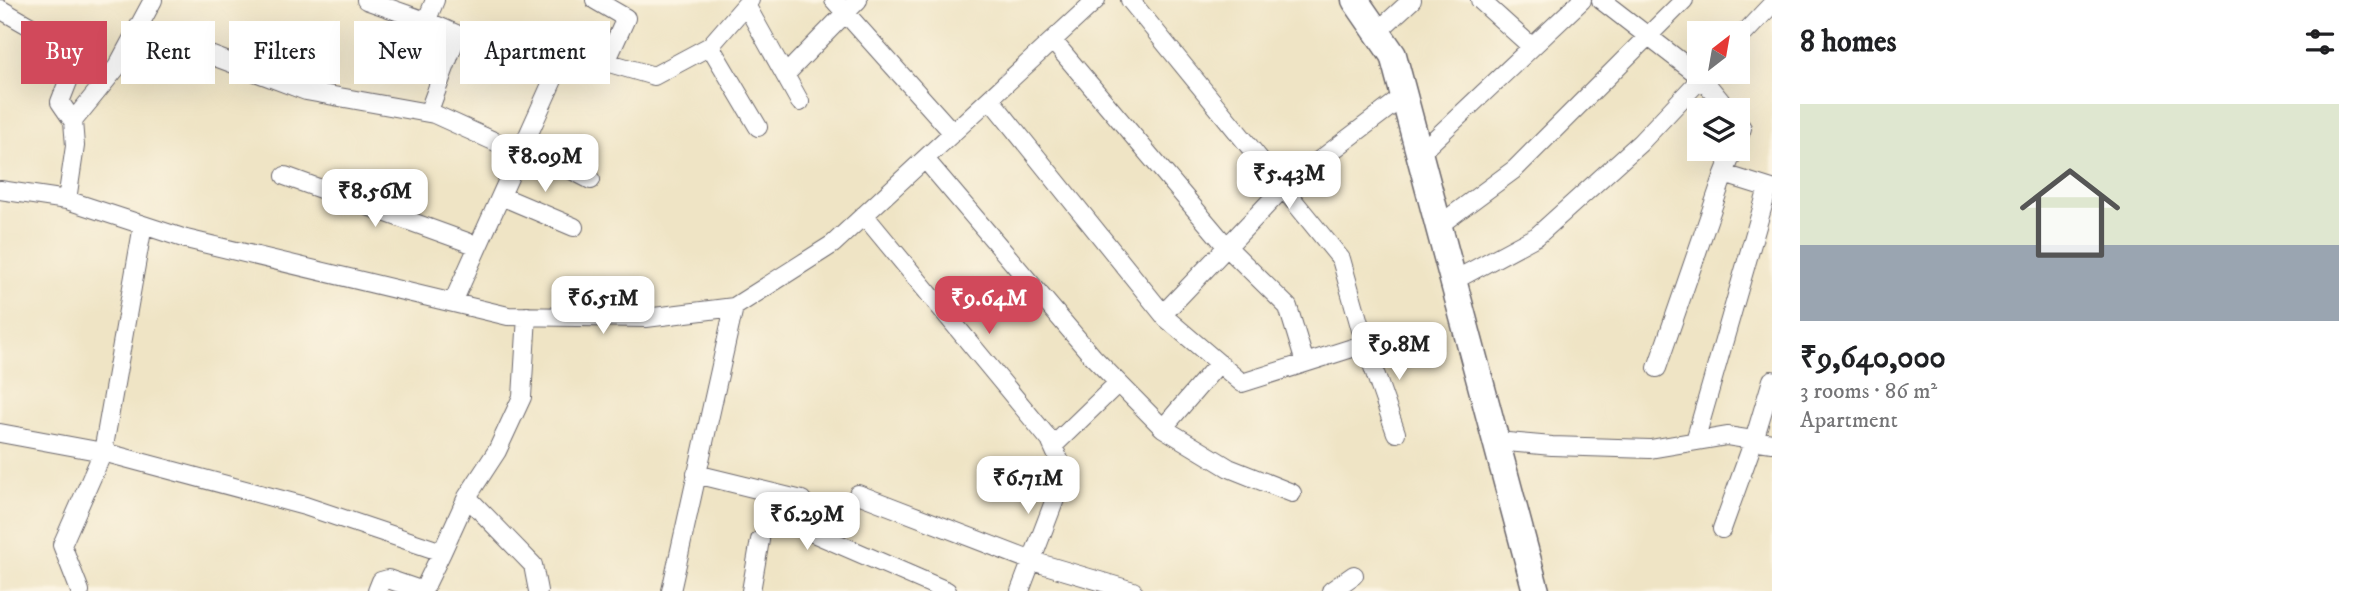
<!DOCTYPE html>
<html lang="en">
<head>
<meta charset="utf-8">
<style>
	:root { --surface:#fff; --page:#f6f6f6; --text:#202124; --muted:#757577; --line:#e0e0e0; --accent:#d1495b }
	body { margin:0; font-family:"IM FELL DW Pica",serif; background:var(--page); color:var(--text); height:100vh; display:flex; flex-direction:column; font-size:26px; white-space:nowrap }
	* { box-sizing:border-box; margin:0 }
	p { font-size:23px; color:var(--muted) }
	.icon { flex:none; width:38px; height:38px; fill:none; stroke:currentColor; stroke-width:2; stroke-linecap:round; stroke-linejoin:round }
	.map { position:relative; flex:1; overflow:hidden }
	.details { display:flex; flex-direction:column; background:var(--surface); width:595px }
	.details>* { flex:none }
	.guide { position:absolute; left:21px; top:21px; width:665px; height:63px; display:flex; gap:14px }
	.needle { width:46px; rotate:31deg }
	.controls { position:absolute; left:1687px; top:21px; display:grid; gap:14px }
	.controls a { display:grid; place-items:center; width:63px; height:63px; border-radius:0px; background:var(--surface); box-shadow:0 7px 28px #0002; font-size:35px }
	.price { position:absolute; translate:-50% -60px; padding:0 16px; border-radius:14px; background:#fff; color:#222; font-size:23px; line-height:46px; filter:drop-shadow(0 2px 4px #0008) }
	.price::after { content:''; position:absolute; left:50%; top:42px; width:21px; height:16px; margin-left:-10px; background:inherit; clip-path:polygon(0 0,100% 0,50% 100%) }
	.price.on { background:var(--accent); color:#fff }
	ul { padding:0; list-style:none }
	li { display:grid; align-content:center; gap:14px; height:371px; padding:0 28px }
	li+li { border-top:2px solid var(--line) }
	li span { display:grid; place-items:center; height:217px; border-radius:0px; color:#555 }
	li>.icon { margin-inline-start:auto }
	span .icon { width:126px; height:126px; fill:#fffc; stroke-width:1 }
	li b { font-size:30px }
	h2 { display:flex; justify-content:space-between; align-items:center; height:84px; padding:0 28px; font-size:30px }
	.tag { padding:0 24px; border-radius:0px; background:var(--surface); box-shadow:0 7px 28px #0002; font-size:24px; line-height:63px }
	.tag.on { background:var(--accent); color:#fff }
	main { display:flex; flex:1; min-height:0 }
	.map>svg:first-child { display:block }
</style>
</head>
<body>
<main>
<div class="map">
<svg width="1772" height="591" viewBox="0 0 1772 591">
	<rect width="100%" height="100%" fill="#fcf5e5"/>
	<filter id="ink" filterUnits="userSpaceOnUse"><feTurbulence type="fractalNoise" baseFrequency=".0143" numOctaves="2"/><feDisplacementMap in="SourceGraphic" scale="14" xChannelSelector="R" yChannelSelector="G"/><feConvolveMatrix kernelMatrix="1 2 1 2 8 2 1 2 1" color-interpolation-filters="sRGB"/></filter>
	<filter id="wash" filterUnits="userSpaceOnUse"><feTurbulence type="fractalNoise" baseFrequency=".00686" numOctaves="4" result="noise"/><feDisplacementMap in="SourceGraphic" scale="28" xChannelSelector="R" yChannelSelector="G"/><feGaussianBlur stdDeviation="1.57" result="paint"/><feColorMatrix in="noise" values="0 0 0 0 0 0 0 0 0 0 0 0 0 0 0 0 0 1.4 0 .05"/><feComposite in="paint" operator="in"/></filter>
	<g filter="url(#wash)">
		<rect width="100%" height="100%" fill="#efe4c5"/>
	</g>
	<g filter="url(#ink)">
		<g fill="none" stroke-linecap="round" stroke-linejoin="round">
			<defs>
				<path id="minor" d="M366 0 431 23 545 73 606 62 654 76 710 46 750 0
					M595 0 626 18 606 62
					M834 0 953 133
					M1480 0 1532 47
					M1601 0 1702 78 1728 110
					M746 5 800 102
					M0 9 40 32 76 61 60 102 73 121 75 146 67 200
					M426 22 435 0
					M138 28 306 91 434 114
					M1377 32 1412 0
					M457 35 430 108 434 114 520 153
					M1738 40 1772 4
					M1053 41 1227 247 1288 307 1305 363
					M710 46 758 127
					M785 75 858 0
					M990 99 1167 319 1242 383 1365 344 1341 259 1130 0
					M73 121 117 67 153 0
					M1738 123 1742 128 1738 139
					M523 145 591 180
					M1734 149 1724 174 1772 189
					M1419 154 1582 0
					M925 159 1093 357 1163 428 1219 363
					M285 176 478 246
					M0 190 67 200 186 239 508 316 646 318 734 307 833 244 1096 0
					M501 196 574 227
					M864 215 1054 445 1118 383
					M1438 226 1515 169 1684 0
					M1453 281 1537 236 1640 143 1707 72
					M453 302 557 71
					M1163 314 1283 188 1404 96
					M1365 344 1396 433
					M1657 368 1724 174
					M1163 428 1229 468 1292 493
					M0 433 103 452 143 225
					M1496 441 1552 446 1650 449 1727 436 1772 443
					M1695 441 1768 188
					M696 474 802 500 806 507 804 529 947 591
					M858 494 1032 561 1133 591
					M467 497 533 565 538 591
					M1722 529 1754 440 1772 380
					M80 591 62 545 103 452 305 506 442 552 467 497 497 451 522 397 527 316
					M377 591 381 581 388 579 423 591
					M423 591 442 552
					M671 591 734 307
					M751 591 760 540
					M1020 591 1065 473 1050 440
					M1331 591 1354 575"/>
				<path id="primary" d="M1355 0 1393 55 1536 591"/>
			</defs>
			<use href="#minor" stroke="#6a666b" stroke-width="20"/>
			<use href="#primary" stroke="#6a666b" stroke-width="29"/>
			<use href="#minor" stroke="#fff" stroke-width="18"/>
			<use href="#primary" stroke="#fff" stroke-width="26"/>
		</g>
	</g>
</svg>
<div class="controls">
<a><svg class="needle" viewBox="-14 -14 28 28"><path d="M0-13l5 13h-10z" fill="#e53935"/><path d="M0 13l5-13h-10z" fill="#757577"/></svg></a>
<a><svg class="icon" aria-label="layers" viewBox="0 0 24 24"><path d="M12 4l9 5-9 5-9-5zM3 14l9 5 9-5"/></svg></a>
</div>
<b class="price" style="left:545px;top:194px">₹8.09M</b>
<b class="price" style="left:1289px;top:211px">₹5.43M</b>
<b class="price" style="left:375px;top:229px">₹8.56M</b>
<b class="price" style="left:603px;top:336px">₹6.51M</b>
<b class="price on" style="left:989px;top:336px">₹9.64M</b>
<b class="price" style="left:1399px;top:382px">₹9.8M</b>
<b class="price" style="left:1028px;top:516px">₹6.71M</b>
<b class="price" style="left:807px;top:552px">₹6.29M</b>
<div class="guide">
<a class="tag on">Buy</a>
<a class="tag">Rent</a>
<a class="tag">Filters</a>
<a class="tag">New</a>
<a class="tag">Apartment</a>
</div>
</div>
<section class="details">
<h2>8 homes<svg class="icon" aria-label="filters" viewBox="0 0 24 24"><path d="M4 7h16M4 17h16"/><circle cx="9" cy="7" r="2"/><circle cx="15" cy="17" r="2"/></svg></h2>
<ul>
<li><span style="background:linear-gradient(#dfe7d0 65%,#9aa5b1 0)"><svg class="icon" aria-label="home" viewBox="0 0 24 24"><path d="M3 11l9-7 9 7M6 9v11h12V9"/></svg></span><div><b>₹9,640,000</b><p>3 rooms · 86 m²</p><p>Apartment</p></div></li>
</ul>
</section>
</main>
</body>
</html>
